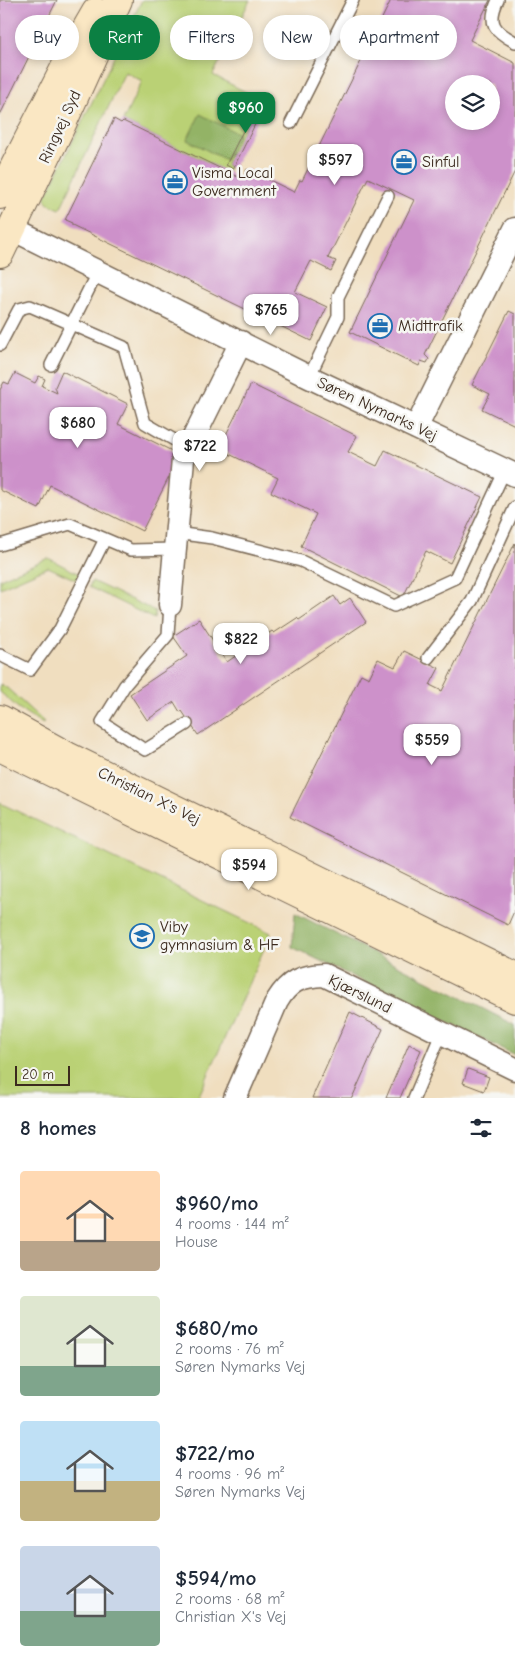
<!DOCTYPE html>
<html lang="en">
<head>
<meta charset="utf-8">
<style>
	:root { --surface:#fff; --page:#f2f2f3; --text:#1f2937; --muted:#747a83; --accent:#0b8043 }
	body { margin:0; font-family:"Comic Neue",sans-serif; background:var(--page); color:var(--text); height:100vh; display:flex; flex-direction:column; font-size:19px; white-space:nowrap }
	* { box-sizing:border-box; margin:0 }
	p { font-size:16px; color:var(--muted) }
	.icon { flex:none; width:28px; height:28px; fill:none; stroke:currentColor; stroke-width:2; stroke-linecap:round; stroke-linejoin:round }
	.map { position:relative; height:1098px; overflow:hidden }
	.drawer { display:flex; flex-direction:column; background:var(--surface); flex:1 }
	.drawer>* { flex:none }
	.guide { position:absolute; left:15px; top:15px; width:485px; height:45px; display:flex; gap:10px }
	.controls { position:absolute; left:445px; top:75px; display:grid; gap:10px }
	.controls a { display:grid; place-items:center; width:55px; height:55px; border-radius:50%; background:var(--surface); box-shadow:0 2px 8px #0003; font-size:25px }
	.scale { position:absolute; left:15px; bottom:12px; width:55px; box-sizing:border-box; padding-left:5px; border:2px solid #3b2a1e; border-top:0; font-size:14px; line-height:18px; white-space:nowrap; color:#3b2a1e; -webkit-text-stroke:4px #f6f6f2; paint-order:stroke }
	.price { position:absolute; translate:-50% -42px; padding:0 11px; border-radius:10px; background:#fff; color:#222; font-size:16px; line-height:32px; filter:drop-shadow(0 1px 2px #0008) }
	.price::after { content:''; position:absolute; left:50%; top:30px; width:15px; height:11px; margin-left:-8px; background:inherit; clip-path:polygon(0 0,100% 0,50% 100%) }
	.price.active { background:var(--accent); color:#fff }
	ul { padding:0; list-style:none }
	li { display:flex; align-items:center; gap:15px; height:125px; padding:0 20px }
	li span { display:grid; place-items:center; flex:none; width:140px; height:100px; border-radius:5px; color:#555 }
	li>.icon { margin-inline-start:auto }
	span .icon { width:60px; height:60px; fill:#fffc; stroke-width:1 }
	li b { font-size:21px }
	h2 { display:flex; justify-content:space-between; align-items:center; height:60px; padding:0 20px; font-size:21px }
	.pill { padding:0 18px; border-radius:22px; background:var(--surface); box-shadow:0 2px 8px #0003; font-size:18px; line-height:45px }
	.pill.active { background:var(--accent); color:#fff }
	.map>svg:first-child { display:block }
</style>
</head>
<body>
<div class="map">
<svg width="515" height="1098" viewBox="0 0 515 1098">
	<rect width="100%" height="100%" fill="#f6f6f2"/>
	<filter id="ink" filterUnits="userSpaceOnUse"><feTurbulence type="fractalNoise" baseFrequency=".02" numOctaves="2"/><feDisplacementMap in="SourceGraphic" scale="10" xChannelSelector="R" yChannelSelector="G"/><feConvolveMatrix kernelMatrix="1 2 1 2 8 2 1 2 1" color-interpolation-filters="sRGB"/></filter>
	<filter id="wash" filterUnits="userSpaceOnUse"><feTurbulence type="fractalNoise" baseFrequency=".0096" numOctaves="4" result="noise"/><feDisplacementMap in="SourceGraphic" scale="20" xChannelSelector="R" yChannelSelector="G"/><feGaussianBlur stdDeviation="1.12" result="paint"/><feColorMatrix in="noise" values="0 0 0 0 0 0 0 0 0 0 0 0 0 0 0 0 0 1.4 0 .05"/><feComposite in="paint" operator="in"/></filter>
	<g filter="url(#wash)">
		<rect width="100%" height="100%" fill="#f0debf"/>
		<path fill="#bad175" stroke="#7a7e4a" d="M142 0H250L213 75 259 99 226 165 229 167 227 172 123 121 142 81 125 72 60 209 47 203 45 198Z
			M48 558 79 574 76 580 48 567 0 588V579Z
			M92 581 155 611 154 619 89 587Z
			M0 684 7 688 44 722 43 724 18 708 0 692Z
			M0 803 271 933 198 1098H0Z"/>
		<path fill="#93b366" stroke="#676e42" d="M200 114 239 134 226 160 187 140Z
			M295 913 515 1025V1055L292 947Z"/>
		<g id="blocks">
			<path fill="#cd91ca" fill-rule="evenodd" d="M0 0H57L0 115Z
				M391 0H490L470 40 515 63V171L425 355 429 359 427 363 421 361 419 366 350 332 414 200 368 178 328 258 336 261 331 271 311 261 295 292 327 307 311 341 72 225V223L65 220 114 119 121 123 123 121 242 179 247 169 294 192 300 180 302 181ZM454 84H491V121H454Z
				M259 99 266 102 233 169 226 165Z
				M509 311 515 314V425L482 409 490 394 472 385Z
				M62 371 128 404 118 424 180 455 142 531 50 485 39 509 0 490V390L4 382 9 384 15 373 35 383 39 376 45 379 42 386 57 393 55 387Z
				M251 384 357 436 348 452 377 466 385 450 482 497 450 563 426 551 403 597 301 546 316 514 271 492 278 478 219 449Z
				M515 543V909L508 925 290 817 361 674 369 678 378 659 395 667 404 651 439 668 430 685 442 691Z
				M334 596 340 605 350 598 366 622 198 735 182 711 180 712 174 702 147 720 130 694 187 656 173 636 199 619 227 662 272 631 274 633 297 618 299 620Z
				M350 1012 383 1029 352 1098H312Z
				M409 1044 421 1050 400 1098H386Z
				M468 1069 489 1077 484 1091 463 1083Z"/>
		</g>
	</g>
	<g filter="url(#ink)">
		<use href="#blocks" fill-opacity="0" stroke="#7a6956" stroke-width="1"/>
		<g fill="none" stroke-linecap="round" stroke-linejoin="round">
			<defs>
				<path id="service" d="M498 0C487 23 494 31 515 42
					M291 123 353 0
					M0 345 19 309 30 306 124 347 145 423 188 448
					M51 365 98 271
					M309 377 338 317V297L388 196
					M176 533 212 538 301 561 394 606 455 578 505 470
					M0 545 70 524 131 550 175 549
					M170 605 168 635 125 685 102 722 145 750 187 724
					M0 655 30 670 60 629 105 539
					M428 658 472 601 515 507
					M414 1098 441 1034"/>
				<path id="minor" d="M12 229 309 377 515 475
					M416 428 515 229
					M170 605 183 459 241 342
					M235 1098 277 1001C289 981 300 976 324 975L515 1069"/>
				<path id="secondary" d="M0 195 74 50 96 12
					M0 253 61 126 118 0
					M0 719 67 756 515 976
					M0 747 515 999"/>
			</defs>
			<use href="#service" stroke="#7a6956" stroke-width="14"/>
			<use href="#minor" stroke="#7a6956" stroke-width="25"/>
			<use href="#secondary" stroke="#7a6956" stroke-width="30"/>
			<use href="#service" stroke="#fff" stroke-width="11"/>
			<use href="#minor" stroke="#fff" stroke-width="22"/>
			<use href="#secondary" stroke="#fae7c3" stroke-width="28"/>
		</g>
	</g>
	<defs>
		<symbol id="office-ring" viewBox="-11 -11 22 22"><circle r="9.5" fill="#f6f6f2" stroke="#1f6fb2" stroke-width="1.5"/><path d="M-6-3h4V-5.5h4V-3h4V5H-6ZM-1-4.5V-3h2v-1.5ZM-6 0V1H6V0Z" fill="#1f6fb2"/></symbol>
		<symbol id="university-ring" viewBox="-11 -11 22 22"><circle r="9.5" fill="#f6f6f2" stroke="#1f6fb2" stroke-width="1.5"/><path d="M0-5L7-2L0 1L-7-2ZM-4 1L0 2.5L4 1V4Q0 6-4 4Z" fill="#1f6fb2"/></symbol>
	</defs>
	<g fill-rule="evenodd">
		<use href="#office-ring" x="390" y="148" width="28" height="28"/>
		<use href="#office-ring" x="161" y="168" width="28" height="28"/>
		<use href="#office-ring" x="366" y="312" width="28" height="28"/>
		<use href="#university-ring" x="128" y="922" width="28" height="28"/>
	</g>
	<g text-anchor="middle" dominant-baseline="central" stroke-width="5" stroke-linejoin="round" paint-order="stroke">
		<g font-size="16" fill="#3b2a1e" stroke="#f6f6f2">
			<text transform="translate(60 127) rotate(-65)">Ringvej Syd</text>
			<text transform="translate(377 409) rotate(25)">Søren Nymarks Vej</text>
			<text transform="translate(149 796) rotate(26)">Christian X's Vej</text>
			<text transform="translate(360 994) rotate(26)">Kjærslund</text>
		</g>
		<g font-size="16" fill="#3b2a1e" stroke="#f6f6f2" text-anchor="start">
			<text x="422" y="162">Sinful</text>
			<text x="192" y="173">Visma Local<tspan x="192" dy="18">Government</tspan></text>
			<text x="398" y="326">Midttrafik</text>
			<text x="160" y="927">Viby<tspan x="160" dy="18">gymnasium &amp; HF</tspan></text>
		</g>
	</g>
</svg>
<div class="controls">
<a><svg class="icon" aria-label="layers" viewBox="0 0 24 24"><path d="M12 4l9 5-9 5-9-5zM3 14l9 5 9-5"/></svg></a>
</div>
<div class="scale">20 m</div>
<b class="price active" style="left:246px;top:134px">$960</b>
<b class="price" style="left:335px;top:186px">$597</b>
<b class="price" style="left:271px;top:336px">$765</b>
<b class="price" style="left:78px;top:449px">$680</b>
<b class="price" style="left:200px;top:472px">$722</b>
<b class="price" style="left:241px;top:665px">$822</b>
<b class="price" style="left:432px;top:766px">$559</b>
<b class="price" style="left:249px;top:891px">$594</b>
<div class="guide">
<a class="pill">Buy</a>
<a class="pill active">Rent</a>
<a class="pill">Filters</a>
<a class="pill">New</a>
<a class="pill">Apartment</a>
</div>
</div>
<section class="drawer">
<h2>8 homes<svg class="icon" aria-label="filters" viewBox="0 0 24 24"><path d="M4 7h16M4 17h16"/><circle cx="9" cy="7" r="2"/><circle cx="15" cy="17" r="2"/></svg></h2>
<ul>
<li><span style="background:linear-gradient(#ffd9b3 70%,#b9a48a 0)"><svg class="icon" aria-label="home" viewBox="0 0 24 24"><path d="M3 11l9-7 9 7M6 9v11h12V9"/></svg></span><div><b>$960/mo</b><p>4 rooms · 144 m²</p><p>House</p></div></li>
<li><span style="background:linear-gradient(#dfe7d0 70%,#7fa58c 0)"><svg class="icon" aria-label="home" viewBox="0 0 24 24"><path d="M3 11l9-7 9 7M6 9v11h12V9"/></svg></span><div><b>$680/mo</b><p>2 rooms · 76 m²</p><p>Søren Nymarks Vej</p></div></li>
<li><span style="background:linear-gradient(#bfe0f5 60%,#c2b280 0)"><svg class="icon" aria-label="home" viewBox="0 0 24 24"><path d="M3 11l9-7 9 7M6 9v11h12V9"/></svg></span><div><b>$722/mo</b><p>4 rooms · 96 m²</p><p>Søren Nymarks Vej</p></div></li>
<li><span style="background:linear-gradient(#c9d6e8 65%,#7fa58c 0)"><svg class="icon" aria-label="home" viewBox="0 0 24 24"><path d="M3 11l9-7 9 7M6 9v11h12V9"/></svg></span><div><b>$594/mo</b><p>2 rooms · 68 m²</p><p>Christian X's Vej</p></div></li>
</ul>
</section>
</body>
</html>
